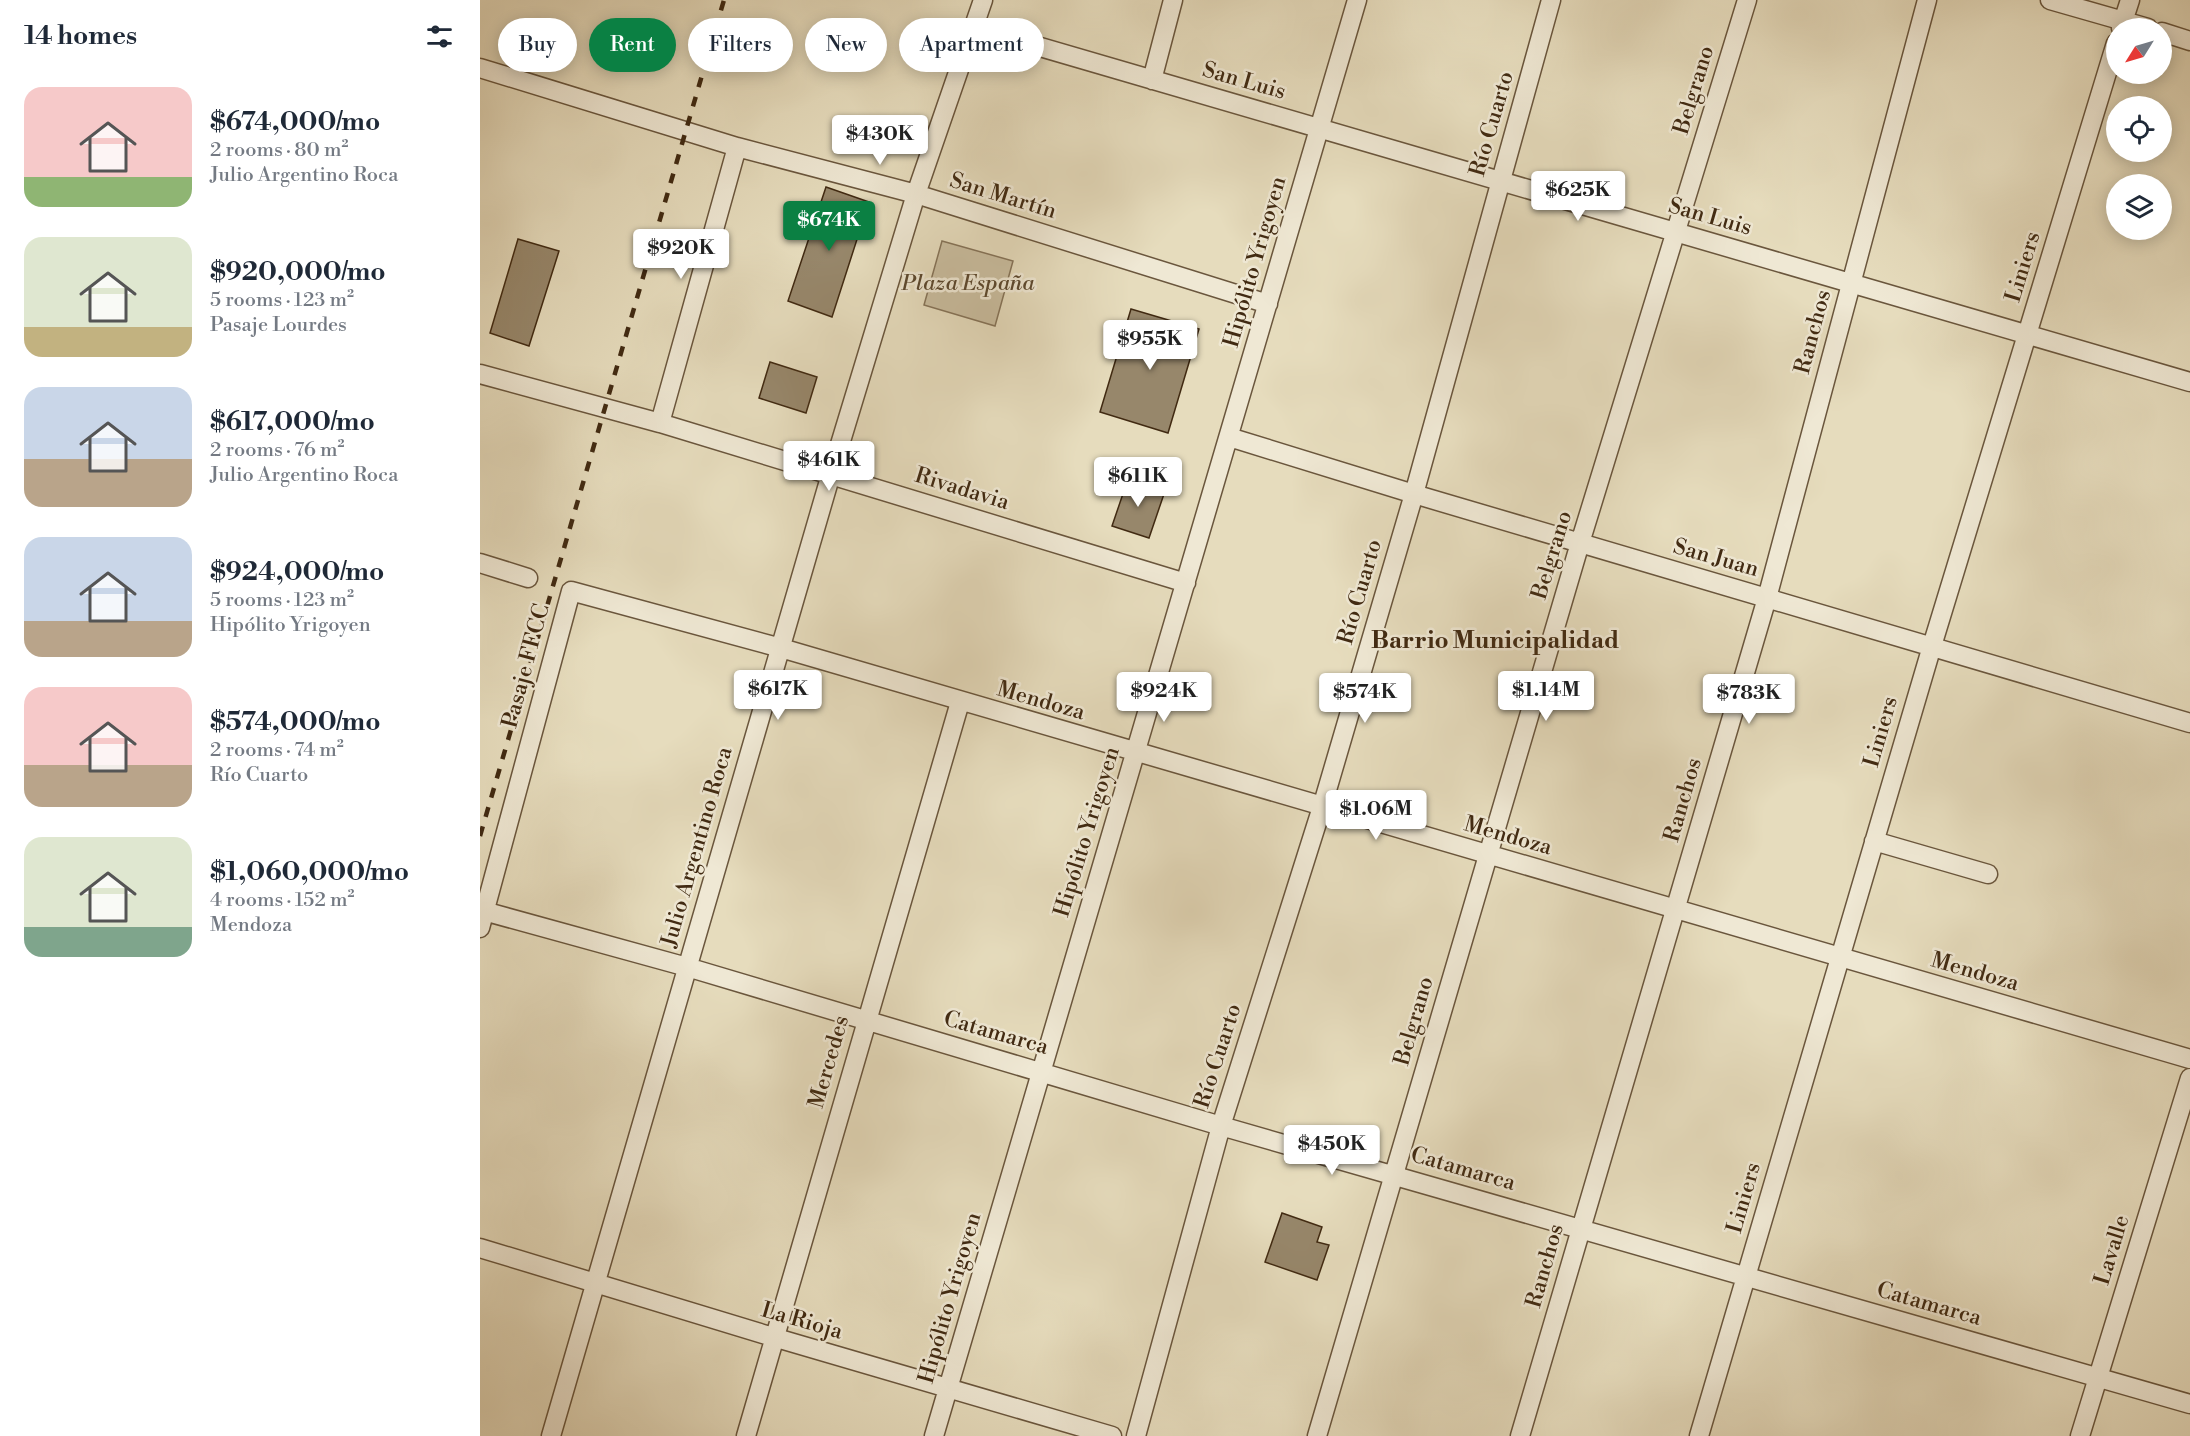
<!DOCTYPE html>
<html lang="en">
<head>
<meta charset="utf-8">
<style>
	:root { --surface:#fff; --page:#f2f2f3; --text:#1f2937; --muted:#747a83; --accent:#0b8043 }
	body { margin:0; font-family:"Libre Bodoni",serif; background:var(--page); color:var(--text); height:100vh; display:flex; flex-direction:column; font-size:22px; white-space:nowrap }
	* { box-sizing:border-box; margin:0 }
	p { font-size:20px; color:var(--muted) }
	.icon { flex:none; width:33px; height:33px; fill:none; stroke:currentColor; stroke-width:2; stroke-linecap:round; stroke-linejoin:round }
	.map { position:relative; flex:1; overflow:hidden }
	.panel { display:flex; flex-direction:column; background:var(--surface); width:480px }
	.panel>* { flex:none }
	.top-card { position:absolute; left:18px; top:18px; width:570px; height:54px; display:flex; gap:12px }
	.needle { width:39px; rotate:233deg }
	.fabs { position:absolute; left:1626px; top:18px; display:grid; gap:12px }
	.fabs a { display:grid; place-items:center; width:66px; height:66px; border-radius:50%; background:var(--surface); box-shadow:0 3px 15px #0003; font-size:30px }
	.price { position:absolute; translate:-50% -51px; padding:0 14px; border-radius:6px; background:#fff; color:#222; font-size:20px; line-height:39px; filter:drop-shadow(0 2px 3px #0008) }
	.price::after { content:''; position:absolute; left:50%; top:36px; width:18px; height:14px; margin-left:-9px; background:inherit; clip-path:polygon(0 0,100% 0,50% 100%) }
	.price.active { background:var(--accent); color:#fff }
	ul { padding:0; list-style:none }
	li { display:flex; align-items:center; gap:18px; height:150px; padding:0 24px }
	li span { display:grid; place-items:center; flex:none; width:168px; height:120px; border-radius:18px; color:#555 }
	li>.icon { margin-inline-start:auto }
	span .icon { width:72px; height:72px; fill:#fffc; stroke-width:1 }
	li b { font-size:26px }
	h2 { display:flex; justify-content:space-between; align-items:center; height:72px; padding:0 24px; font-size:26px }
	.chip { padding:0 21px; border-radius:27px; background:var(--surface); box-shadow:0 3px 15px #0003; font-size:21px; line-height:54px }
	.chip.active { background:var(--accent); color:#fff }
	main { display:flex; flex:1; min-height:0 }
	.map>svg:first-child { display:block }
</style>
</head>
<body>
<main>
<section class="panel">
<h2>14 homes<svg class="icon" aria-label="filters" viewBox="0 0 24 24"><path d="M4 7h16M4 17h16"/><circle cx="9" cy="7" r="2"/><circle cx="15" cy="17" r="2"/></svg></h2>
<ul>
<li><span style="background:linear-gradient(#f6c9c9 75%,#8fb573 0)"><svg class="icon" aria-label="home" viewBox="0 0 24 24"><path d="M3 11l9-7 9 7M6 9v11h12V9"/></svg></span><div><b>$674,000/mo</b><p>2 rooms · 80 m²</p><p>Julio Argentino Roca</p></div></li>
<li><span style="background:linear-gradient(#dfe7d0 75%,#c2b280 0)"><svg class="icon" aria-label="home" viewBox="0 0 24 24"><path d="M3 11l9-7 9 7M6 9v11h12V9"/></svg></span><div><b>$920,000/mo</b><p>5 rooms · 123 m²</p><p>Pasaje Lourdes</p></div></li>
<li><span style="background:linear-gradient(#c9d6e8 60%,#b9a48a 0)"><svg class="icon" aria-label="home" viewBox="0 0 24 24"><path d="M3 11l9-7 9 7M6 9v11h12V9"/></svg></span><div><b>$617,000/mo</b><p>2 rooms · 76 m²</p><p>Julio Argentino Roca</p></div></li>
<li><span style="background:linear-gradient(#c9d6e8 70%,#b9a48a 0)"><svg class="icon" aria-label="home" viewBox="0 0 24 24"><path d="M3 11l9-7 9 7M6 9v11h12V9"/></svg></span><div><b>$924,000/mo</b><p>5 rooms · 123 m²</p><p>Hipólito Yrigoyen</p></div></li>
<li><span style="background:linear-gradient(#f6c9c9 65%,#b9a48a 0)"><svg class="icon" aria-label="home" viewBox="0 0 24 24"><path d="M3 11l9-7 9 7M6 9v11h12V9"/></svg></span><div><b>$574,000/mo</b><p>2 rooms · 74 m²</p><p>Río Cuarto</p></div></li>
<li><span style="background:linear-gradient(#dfe7d0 75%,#7fa58c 0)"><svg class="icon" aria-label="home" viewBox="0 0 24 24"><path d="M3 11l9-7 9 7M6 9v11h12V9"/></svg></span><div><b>$1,060,000/mo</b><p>4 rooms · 152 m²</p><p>Mendoza</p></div></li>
</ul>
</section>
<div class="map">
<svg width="1710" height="1436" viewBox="0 0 1710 1436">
	<rect width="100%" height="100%" fill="#e6dcbd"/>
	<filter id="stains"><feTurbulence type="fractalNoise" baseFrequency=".00333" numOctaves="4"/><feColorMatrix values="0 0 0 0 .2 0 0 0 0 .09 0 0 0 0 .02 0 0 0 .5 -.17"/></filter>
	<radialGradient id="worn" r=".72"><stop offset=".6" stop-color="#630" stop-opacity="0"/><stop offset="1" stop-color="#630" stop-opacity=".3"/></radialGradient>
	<path fill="#cabea0" stroke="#867459" stroke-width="1.5" d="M462 241 533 261 515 326 444 305Z"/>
	<path fill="#97876b" stroke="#412a12" stroke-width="1.5" d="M346 187 389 202 352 317 308 301Z
		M38 239 79 251 49 346 10 333Z
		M651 309 719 329 688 433 620 412Z
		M290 362 337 377 326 413 279 398Z
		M648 479 685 491 669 538 632 526Z
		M802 1213 842 1227 837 1242 849 1245 837 1280 785 1262Z"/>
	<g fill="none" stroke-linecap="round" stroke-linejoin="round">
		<defs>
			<path id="minor" d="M1570 0 1668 28
				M495 28 1710 382
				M1641 28 1650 0
				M1682 32 1710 41
				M0 68 257 147 436 194 788 304
				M672 80 693 0
				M0 374 180 423 706 583
				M180 423 257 147
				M749 437 934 494 1710 723
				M0 563 48 578
				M1394 841 1508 874
				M0 910 207 967 741 1126 1710 1404
				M0 928 91 591 301 648 1710 1059
				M0 1248 293 1337 632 1436
				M71 1436 351 474 436 194 503 0
				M266 1436 480 702
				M454 1436 877 0
				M656 1436 741 1126 842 807 934 494 1071 0
				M837 1436 1100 543 1267 0
				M1040 1436 1287 598 1447 0
				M1219 1436 1452 646 1636 43
				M1600 1436 1710 1078"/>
		</defs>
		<use href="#minor" stroke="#6a563d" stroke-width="21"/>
		<use href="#minor" stroke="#efe8d4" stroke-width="18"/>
		<path stroke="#412a12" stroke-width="4.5" stroke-dasharray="10 10" stroke-linecap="butt" d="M0 836 244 0"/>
	</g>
	<g text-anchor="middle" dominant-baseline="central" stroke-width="5" stroke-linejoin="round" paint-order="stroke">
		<g font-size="22" fill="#412a12" stroke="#efe8d4">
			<text transform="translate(764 81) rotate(16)">San Luis</text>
			<text transform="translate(1214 90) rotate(-73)">Belgrano</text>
			<text transform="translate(1012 124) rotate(-74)">Río Cuarto</text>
			<text transform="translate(523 196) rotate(17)">San Martín</text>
			<text transform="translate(1230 217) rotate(16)">San Luis</text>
			<text transform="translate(775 262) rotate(-74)">Hipólito Yrigoyen</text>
			<text transform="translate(1543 267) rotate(-73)">Liniers</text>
			<text transform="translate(1333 332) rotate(-75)">Ranchos</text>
			<text transform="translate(482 489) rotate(17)">Rivadavia</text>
			<text transform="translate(1072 555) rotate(-73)">Belgrano</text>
			<text transform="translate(1236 558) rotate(16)">San Juan</text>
			<text transform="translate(880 592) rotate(-74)">Río Cuarto</text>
			<text transform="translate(46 666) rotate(-75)">Pasaje FFCC</text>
			<text transform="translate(561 701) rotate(16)">Mendoza</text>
			<text transform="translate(1401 732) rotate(-74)">Liniers</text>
			<text transform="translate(1203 800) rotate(-74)">Ranchos</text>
			<text transform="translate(607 832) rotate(-73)">Hipólito Yrigoyen</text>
			<text transform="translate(1028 836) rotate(16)">Mendoza</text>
			<text transform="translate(217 847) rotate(-74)">Julio Argentino Roca</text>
			<text transform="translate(1495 972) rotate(16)">Mendoza</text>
			<text transform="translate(934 1021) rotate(-74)">Belgrano</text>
			<text transform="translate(516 1033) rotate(16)">Catamarca</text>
			<text transform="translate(738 1056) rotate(-72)">Río Cuarto</text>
			<text transform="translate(349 1062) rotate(-74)">Mercedes</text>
			<text transform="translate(983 1169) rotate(16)">Catamarca</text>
			<text transform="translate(1264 1198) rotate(-74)">Liniers</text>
			<text transform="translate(1632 1250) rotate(-73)">Lavalle</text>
			<text transform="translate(1065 1266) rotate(-74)">Ranchos</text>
			<text transform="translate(470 1298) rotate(-74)">Hipólito Yrigoyen</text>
			<text transform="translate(1449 1304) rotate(16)">Catamarca</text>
			<text transform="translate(322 1321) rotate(16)">La Rioja</text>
		</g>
		<g font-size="22" font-style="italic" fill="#5c482e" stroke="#efe8d4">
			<text x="488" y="283">Plaza España</text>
		</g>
		<g font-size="24" font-weight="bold" fill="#412a12" stroke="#efe8d4">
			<text x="1015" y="641">Barrio Municipalidad</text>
		</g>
	</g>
	<rect width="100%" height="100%" filter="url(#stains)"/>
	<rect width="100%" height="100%" fill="url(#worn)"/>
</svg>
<div class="fabs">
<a><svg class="needle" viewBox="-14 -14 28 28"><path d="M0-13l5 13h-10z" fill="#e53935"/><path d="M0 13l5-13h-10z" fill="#747a83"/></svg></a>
<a><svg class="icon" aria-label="locate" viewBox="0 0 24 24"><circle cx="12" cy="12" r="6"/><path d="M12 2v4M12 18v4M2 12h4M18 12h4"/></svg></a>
<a><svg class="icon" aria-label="layers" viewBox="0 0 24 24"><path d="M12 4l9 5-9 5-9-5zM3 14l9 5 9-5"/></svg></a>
</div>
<b class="price" style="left:400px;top:166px">$430K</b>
<b class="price" style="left:1098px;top:222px">$625K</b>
<b class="price active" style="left:349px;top:252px">$674K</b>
<b class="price" style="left:201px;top:280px">$920K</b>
<b class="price" style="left:670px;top:371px">$955K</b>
<b class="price" style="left:349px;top:492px">$461K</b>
<b class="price" style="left:658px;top:508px">$611K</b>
<b class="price" style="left:298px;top:721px">$617K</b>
<b class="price" style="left:1066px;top:722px">$1.14M</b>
<b class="price" style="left:684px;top:723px">$924K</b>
<b class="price" style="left:885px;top:724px">$574K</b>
<b class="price" style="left:1269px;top:725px">$783K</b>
<b class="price" style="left:896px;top:841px">$1.06M</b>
<b class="price" style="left:852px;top:1176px">$450K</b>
<div class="top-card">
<a class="chip">Buy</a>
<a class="chip active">Rent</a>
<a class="chip">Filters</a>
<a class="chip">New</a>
<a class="chip">Apartment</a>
</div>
</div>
</main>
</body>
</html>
